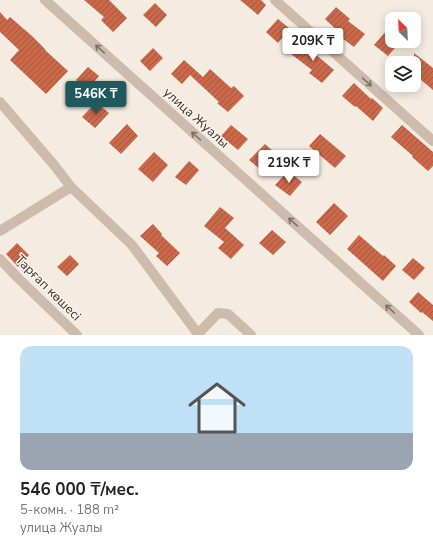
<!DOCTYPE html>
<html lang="ru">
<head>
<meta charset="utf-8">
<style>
	:root { --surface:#fff; --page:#f2f2f2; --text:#222; --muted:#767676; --accent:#1f5a5e }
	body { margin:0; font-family:"Nunito Sans",sans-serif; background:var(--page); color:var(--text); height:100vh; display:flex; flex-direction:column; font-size:15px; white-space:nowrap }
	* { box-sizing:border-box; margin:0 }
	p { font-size:13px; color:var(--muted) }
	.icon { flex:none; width:22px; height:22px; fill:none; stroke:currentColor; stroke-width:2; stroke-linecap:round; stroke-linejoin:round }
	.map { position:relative; height:335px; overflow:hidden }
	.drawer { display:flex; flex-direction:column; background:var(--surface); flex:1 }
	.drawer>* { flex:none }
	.needle { width:26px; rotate:336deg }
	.controls { position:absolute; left:385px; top:12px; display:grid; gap:8px }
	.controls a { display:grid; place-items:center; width:36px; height:36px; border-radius:8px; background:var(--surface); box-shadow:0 2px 10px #0003; font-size:20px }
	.price { position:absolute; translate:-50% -34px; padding:0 9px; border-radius:4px; background:#fff; color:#222; font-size:13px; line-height:26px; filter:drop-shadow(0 1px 2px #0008) }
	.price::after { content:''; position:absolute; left:50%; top:24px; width:12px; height:9px; margin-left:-6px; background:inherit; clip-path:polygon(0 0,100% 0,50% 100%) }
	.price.selected { background:var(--accent); color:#fff }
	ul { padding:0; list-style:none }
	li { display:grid; align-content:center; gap:8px; height:212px; padding:0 20px }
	li span { display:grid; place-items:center; height:124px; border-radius:12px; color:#555 }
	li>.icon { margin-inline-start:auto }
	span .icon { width:72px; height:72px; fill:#fffc; stroke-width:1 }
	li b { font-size:17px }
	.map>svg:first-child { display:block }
</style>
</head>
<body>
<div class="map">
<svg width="433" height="335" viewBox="0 0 433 335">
	<defs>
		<pattern id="building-hatch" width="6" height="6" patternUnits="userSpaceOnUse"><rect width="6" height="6" fill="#c8694b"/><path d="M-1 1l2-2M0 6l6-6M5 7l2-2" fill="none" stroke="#a4573f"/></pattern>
	</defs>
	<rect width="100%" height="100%" fill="#f4ebe1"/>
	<path fill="url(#building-hatch)" d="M84 0H109L127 18 113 32 101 20 104 17Z
		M240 0H261L266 5 258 15Z
		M155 3 167 15 156 27 143 15Z
		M336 7 350 19 348 21 365 34 354 47 342 38 343 36 325 19Z
		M0 12 7 20 10 17 32 36 45 49V50L68 71 46 94 10 60 19 50 0 32Z
		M278 19 290 29 278 43 266 32Z
		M387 30 392 34V41H401L388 56 374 45Z
		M305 40 317 51 314 53 334 70 322 83 309 73 312 70 291 54Z
		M153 48 163 58 150 71 140 61Z
		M414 53 433 68V90L414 74Z
		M184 60 203 77 210 69 231 88 234 86 244 96 228 112 217 103 219 102 190 75 182 84 171 74Z
		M88 67 99 76 87 90 76 80Z
		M354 83 371 99 372 98 383 108 373 121 356 106 355 107 342 96Z
		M96 102 109 113 95 128 82 117Z
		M127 124 138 136 121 154 109 143Z
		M231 125 248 139 238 150 221 136Z
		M402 125 433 152V166L428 171 412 157 413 156 391 137Z
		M320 134 346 156 335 168 309 146Z
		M265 144 275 153 261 170 249 160Z
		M154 152 168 165 153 182 138 169Z
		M189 161 199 170 186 185 175 177Z
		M288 171 302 182 290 196 275 185Z
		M334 203 348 216 330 235 316 222Z
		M220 207 234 218 225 228 244 245 231 259 218 248 224 242 204 226Z
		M153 224 162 234 161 235 180 253 167 266 156 256 159 253 140 236Z
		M272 230 286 242 273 255 259 243Z
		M359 235 383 256 384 255 396 266 383 281 347 249Z
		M17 243 29 255 18 267 6 254Z
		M70 255 79 264 67 276 57 267Z
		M413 258 425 268 414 280 402 270Z
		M418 292 433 305V321L422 312 421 313 409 302Z"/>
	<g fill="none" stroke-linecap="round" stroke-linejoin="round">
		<path stroke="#cdbbac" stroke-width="10" d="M45 0 419 335
			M275 0 433 141
			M0 102 54 165 71 187 132 245 198 334
			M0 231 71 187
			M0 259 18 278 77 335
			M197 335 218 313 228 314 251 335"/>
	</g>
	<defs><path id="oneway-shaft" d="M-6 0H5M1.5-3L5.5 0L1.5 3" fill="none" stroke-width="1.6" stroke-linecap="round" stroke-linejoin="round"/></defs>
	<g stroke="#7d6f65">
		<use href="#oneway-shaft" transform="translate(100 49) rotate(-138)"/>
		<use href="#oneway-shaft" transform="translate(367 82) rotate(42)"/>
		<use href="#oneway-shaft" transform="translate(196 136) rotate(-138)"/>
		<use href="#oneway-shaft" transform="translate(293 222) rotate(-138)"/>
		<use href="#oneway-shaft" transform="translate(390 309) rotate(-138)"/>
	</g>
	<g text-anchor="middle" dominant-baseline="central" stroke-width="3" stroke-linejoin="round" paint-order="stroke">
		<g font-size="13" fill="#3b302b" stroke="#fbf5ee">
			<text transform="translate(196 118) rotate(42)">улица Жуалы</text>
			<text transform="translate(48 288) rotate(45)">Тарғап көшесі</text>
		</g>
	</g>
</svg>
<div class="controls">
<a><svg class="needle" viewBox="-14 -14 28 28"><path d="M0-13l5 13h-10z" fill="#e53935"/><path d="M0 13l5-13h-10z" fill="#767676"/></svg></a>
<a><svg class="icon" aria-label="layers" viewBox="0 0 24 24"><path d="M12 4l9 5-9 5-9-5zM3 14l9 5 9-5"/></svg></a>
</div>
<b class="price" style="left:313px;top:62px">209K ₸</b>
<b class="price selected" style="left:96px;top:115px">546K ₸</b>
<b class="price" style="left:289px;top:184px">219K ₸</b>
</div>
<section class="drawer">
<ul>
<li><span style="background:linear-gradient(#bfe0f5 70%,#9aa5b1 0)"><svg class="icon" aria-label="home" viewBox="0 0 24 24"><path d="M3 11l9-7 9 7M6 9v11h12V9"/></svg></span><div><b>546 000 ₸/мес.</b><p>5-комн. · 188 m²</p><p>улица Жуалы</p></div></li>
</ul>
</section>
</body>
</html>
